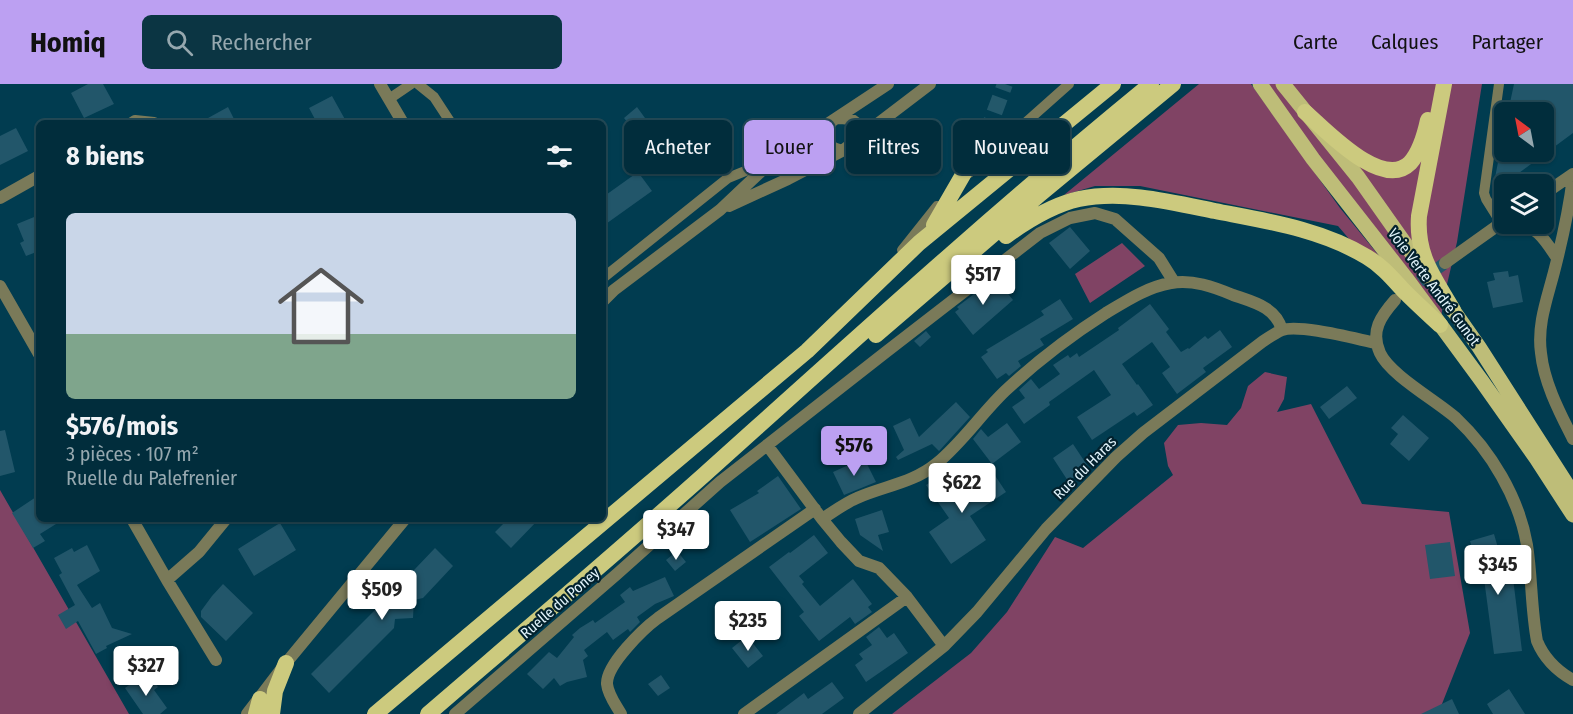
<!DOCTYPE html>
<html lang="fr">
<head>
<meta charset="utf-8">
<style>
	:root { --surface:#012d3c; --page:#0b3543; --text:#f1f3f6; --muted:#96a8af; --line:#234956; --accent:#bca0f2 }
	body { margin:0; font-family:"Fira Sans Condensed",sans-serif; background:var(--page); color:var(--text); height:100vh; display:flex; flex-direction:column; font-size:22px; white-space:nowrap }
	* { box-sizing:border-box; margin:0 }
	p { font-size:20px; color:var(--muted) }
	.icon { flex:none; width:33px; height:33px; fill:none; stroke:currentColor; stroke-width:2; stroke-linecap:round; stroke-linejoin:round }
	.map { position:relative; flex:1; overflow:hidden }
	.drawer { position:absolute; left:36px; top:36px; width:570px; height:402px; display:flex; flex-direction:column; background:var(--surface); border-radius:9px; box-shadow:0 2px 4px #0004,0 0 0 2px var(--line) }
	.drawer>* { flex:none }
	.top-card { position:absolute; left:624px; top:36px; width:570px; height:54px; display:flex; gap:12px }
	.needle { width:39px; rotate:328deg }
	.fabs { position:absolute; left:1494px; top:18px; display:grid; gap:12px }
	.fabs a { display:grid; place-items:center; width:60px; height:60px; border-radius:9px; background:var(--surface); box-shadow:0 2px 4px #0004,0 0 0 2px var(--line); font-size:30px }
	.price { position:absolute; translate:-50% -51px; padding:0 14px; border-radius:6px; background:#fff; color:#222; font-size:20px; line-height:39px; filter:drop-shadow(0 2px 3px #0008) }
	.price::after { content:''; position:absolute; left:50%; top:36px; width:18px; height:14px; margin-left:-9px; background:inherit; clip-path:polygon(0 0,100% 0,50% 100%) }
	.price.active { background:var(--accent); color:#111 }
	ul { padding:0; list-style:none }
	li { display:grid; align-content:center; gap:12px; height:318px; padding:0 30px }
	li span { display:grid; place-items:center; height:186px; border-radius:9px; color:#555 }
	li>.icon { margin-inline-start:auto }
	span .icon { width:108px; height:108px; fill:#fffc; stroke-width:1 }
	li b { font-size:26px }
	h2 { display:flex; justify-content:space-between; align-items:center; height:72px; padding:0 30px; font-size:26px }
	.chip { padding:0 21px; border-radius:9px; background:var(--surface); box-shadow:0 2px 4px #0004,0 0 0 2px var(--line); font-size:21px; line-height:54px }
	.chip.active { background:var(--accent); color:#111 }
	header { display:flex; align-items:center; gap:36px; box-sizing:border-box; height:84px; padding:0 30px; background:var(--accent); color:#111 }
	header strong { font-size:28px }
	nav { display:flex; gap:33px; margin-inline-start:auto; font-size:21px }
	.search { width:420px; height:54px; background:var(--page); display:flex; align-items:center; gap:15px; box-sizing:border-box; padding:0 21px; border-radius:9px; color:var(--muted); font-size:22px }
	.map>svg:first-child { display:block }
</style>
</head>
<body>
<header>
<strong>Homiq</strong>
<div class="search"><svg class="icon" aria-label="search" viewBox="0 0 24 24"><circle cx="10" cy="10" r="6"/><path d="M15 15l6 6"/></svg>Rechercher</div>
<nav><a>Carte</a><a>Calques</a><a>Partager</a></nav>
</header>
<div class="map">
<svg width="1573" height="630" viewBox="0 0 1573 630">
	<rect width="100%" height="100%" fill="#013c50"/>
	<path fill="#804364" d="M1199 0H1251L1340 124 1380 173 1350 156 1338 142 1140 102H1095L1064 111Z
		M1262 0H1482L1457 158 1444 213 1440 241Z
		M1122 159 1145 182 1090 219 1075 190Z
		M1265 288 1287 293 1284 315 1277 328 1311 320 1362 420 1449 428 1470 549 1438 630H892L971 569 1007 528 1055 453 1083 464 1173 391 1168 382 1164 359 1178 341 1201 339 1227 341 1241 324 1248 302Z
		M0 406 129 630H0Z"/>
	<path fill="#22566a" d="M88 0H103L114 20 84 34 71 9Z
		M1514 0H1573V49L1492 109 1500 68H1544V28H1508Z
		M332 12 347 39H317L309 24Z
		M228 23 236 39H199Z
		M637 23 645 34 632 44 624 34Z
		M16 44 28 67 0 81V52Z
		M638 88 652 107 603 142V113Z
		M39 131V167L26 172 20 159 24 157 17 140Z
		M1070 143 1090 167 1070 185 1049 159Z
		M1508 187 1509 193 1518 191 1523 218 1493 224 1487 198 1495 196 1493 189Z
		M995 194 1013 216 973 251 955 228 959 225 957 223Z
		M1060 215 1073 235 1040 255 1044 261 1018 277 1021 282 1009 292 1006 289 997 295 981 273 988 268 986 266 1044 231 1041 227Z
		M1150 220 1169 245 1166 248 1181 268 1188 264 1189 265 1205 252 1208 255 1220 246 1232 263 1203 284 1206 288 1177 310 1162 289 1170 283 1152 258 1122 280 1137 301 1138 300 1153 321 1137 332 1134 328 1092 356 1077 333 1111 311 1094 286 1049 318 1050 321 1024 340 1012 323 1025 314 1019 306 1031 295 1039 305 1060 290 1053 281 1068 271 1070 274 1077 269 1079 273 1119 246 1118 244Z
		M926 247 931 253 920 263 914 257Z
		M1347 302 1357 314 1329 335 1320 323Z
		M956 318 970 333 940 366 939 367 932 360 898 376 896 373 904 366 893 342 910 334 919 353Z
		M1403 331 1429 354 1409 377 1390 360 1398 350 1391 344Z
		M1007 339 1021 358 992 380 973 355 981 345 988 353Z
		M5 346 15 388 0 392V347Z
		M1073 360 1089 384 1068 397 1053 374Z
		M864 374 876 398 844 411 833 388Z
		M992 387 1006 408 970 432 986 456 951 480 929 448 949 434 926 401 945 389 959 410Z
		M778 392 801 425 750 458 730 426 759 409 757 407Z
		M39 411V435H64L40 450 45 457 33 464 12 429Z
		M882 426 889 448 878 451 883 467 860 451 855 435Z
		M508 435H539L511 464 495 448Z
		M280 439 296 466 254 492 238 465Z
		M1494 450 1507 495 1513 494 1522 567 1494 570 1483 487 1480 489 1470 457Z
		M814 451 828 469 799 492 804 498 802 500 820 522 853 495 872 520 868 523 872 528 855 540 850 533 819 557 799 532 804 528 769 483 789 468 790 469Z
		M1450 458 1455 492 1430 495 1425 461Z
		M87 461 100 487 77 501 92 524 100 519 112 544 132 550 106 562 107 564 96 570 78 537 66 545 58 531 75 521 59 491 62 489 54 474 72 464 74 468Z
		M435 464 453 482 423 514 414 516 413 534 395 535 394 544 329 609 311 590 383 518 385 505 395 506Z
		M677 467 686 478 675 487 666 476Z
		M665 493 674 512 655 520 637 533 640 538 630 548 628 545 613 556 607 548 584 566 588 572 583 576 587 593 567 598 560 602 554 594 543 605 527 590 549 568 557 574 574 553 572 551 580 544 593 536 595 539 625 518 620 511 630 503 633 507Z
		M223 500 253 529 226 557 201 533V527L212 512Z
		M879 543 887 554 894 549 908 569 866 598 855 581 863 575 859 570 872 561 866 553Z
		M747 552 763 572 748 584 732 564Z
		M149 591 158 603 154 606 167 624 160 630H143L125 604 136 596 139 599Z
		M661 591 670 604 658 612 648 600Z
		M832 598 844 614 822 630H776L804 609 808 615Z
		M1509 605 1525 630H1493L1487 620Z
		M1452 615 1459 630H1421Z"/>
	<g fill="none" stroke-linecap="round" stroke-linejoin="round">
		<path stroke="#23586a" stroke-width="12" stroke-dasharray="12 6" stroke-linecap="butt" d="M1405 208 1445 179"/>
		<path stroke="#23586a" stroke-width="16" stroke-dasharray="16 8" stroke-linecap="butt" d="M986 51 1005 0"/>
		<path stroke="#7a7a59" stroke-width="10" d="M418 0 434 13 451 39
			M1499 0 1484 109 1486 115 1501 139
			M389 15 411 0
			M969 89 1069 0
			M902 166 937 122
			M603 194 728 94 770 77"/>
		<path stroke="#7a7a59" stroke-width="12" d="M380 0 403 39
			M838 34C854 34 862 38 857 56
			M132 39 135 37 154 39
			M831 39 825 49V53L833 64 842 67
			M1573 93C1569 126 1562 157 1554 188 1547 215 1537 241 1541 269 1544 299 1560 329 1573 355
			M1544 110 1573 90
			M0 114 39 92
			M729 122 788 95 842 67 930 0
			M1516 140C1537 141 1546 158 1557 174
			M1445 179 1504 137
			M0 202 39 270
			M1395 216C1381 232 1370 247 1380 269 1390 291 1437 317 1456 334 1491 367 1519 414 1527 461 1532 493 1531 525 1537 557 1544 574 1557 587 1573 596
			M603 217 614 206 720 126 773 76 888 0
			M767 361 822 435 841 458 859 477 879 484 907 513 944 562
			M132 435 167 496 216 576
			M822 435C833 428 845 419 857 414 884 402 913 399 936 380 962 359 981 330 1005 307 1036 278 1070 252 1106 229 1126 217 1147 203 1171 199 1192 195 1214 203 1233 211 1253 218 1276 223 1282 246
			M167 496 199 468 226 435
			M247 630 286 579 405 435
			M455 630 617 490 720 398 886 268 1040 149 1070 134 1095 129 1115 135 1159 174 1174 198
			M621 630C616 621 608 611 607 600 606 581 643 545 658 534L815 425
			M744 630 907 513
			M859 630 944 562 977 528 1046 445 1116 373 1143 349 1262 258C1268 254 1275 249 1282 246 1300 240 1356 255 1376 259"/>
		<path stroke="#bebd78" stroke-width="15" d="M1260 0 1313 75 1406 194 1481 296 1536 374 1573 431
			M1283 0 1358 93 1430 195
			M1446 216 1479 263 1573 410"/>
		<path stroke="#ccca7e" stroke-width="16" d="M1444 0 1419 132C1416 172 1434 193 1453 226
			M1305 28C1325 45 1382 107 1410 79 1420 68 1425 50 1428 36
			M934 141 986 51
			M1006 152C1028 136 1052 121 1079 115 1123 106 1171 118 1215 127 1266 137 1321 145 1367 173 1382 182 1392 194 1404 207 1416 219 1428 230 1440 241
			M876 251 1039 111 1173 0
			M256 630 260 615
			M272 630 275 607 286 579
			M375 630 807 267 919 159 1113 0
			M428 630C521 550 614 471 705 390 852 258 998 125 1151 0"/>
	</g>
	<g text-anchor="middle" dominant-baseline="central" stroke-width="4.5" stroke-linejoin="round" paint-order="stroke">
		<g font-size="15" fill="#e2f4fc" stroke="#02212d">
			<text transform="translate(1434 203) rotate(53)">Voie Verte André Gunot</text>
			<text transform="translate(1085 384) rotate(-45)">Rue du Haras</text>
			<text transform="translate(560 519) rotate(-41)">Ruelle du Poney</text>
		</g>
	</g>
</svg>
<div class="fabs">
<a><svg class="needle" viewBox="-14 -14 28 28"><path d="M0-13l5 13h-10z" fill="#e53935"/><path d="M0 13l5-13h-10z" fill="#96a8af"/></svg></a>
<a><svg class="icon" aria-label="layers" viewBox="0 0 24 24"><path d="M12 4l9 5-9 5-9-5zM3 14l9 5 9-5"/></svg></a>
</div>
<b class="price" style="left:983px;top:222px">$517</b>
<b class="price active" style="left:854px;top:393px">$576</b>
<b class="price" style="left:962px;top:430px">$622</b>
<b class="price" style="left:676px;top:477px">$347</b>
<b class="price" style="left:1498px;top:512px">$345</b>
<b class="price" style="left:382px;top:537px">$509</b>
<b class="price" style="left:748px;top:568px">$235</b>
<b class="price" style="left:146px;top:613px">$327</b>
<div class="top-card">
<a class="chip">Acheter</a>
<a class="chip active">Louer</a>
<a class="chip">Filtres</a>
<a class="chip">Nouveau</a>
</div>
<section class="drawer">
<h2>8 biens<svg class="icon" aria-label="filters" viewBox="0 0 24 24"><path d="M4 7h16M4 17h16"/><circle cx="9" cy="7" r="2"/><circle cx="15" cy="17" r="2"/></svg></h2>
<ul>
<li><span style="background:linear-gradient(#c9d6e8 65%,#7fa58c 0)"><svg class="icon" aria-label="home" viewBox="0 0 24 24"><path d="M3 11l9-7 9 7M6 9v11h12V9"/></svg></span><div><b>$576/mois</b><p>3 pièces · 107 m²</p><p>Ruelle du Palefrenier</p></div></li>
</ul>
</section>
</div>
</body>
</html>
